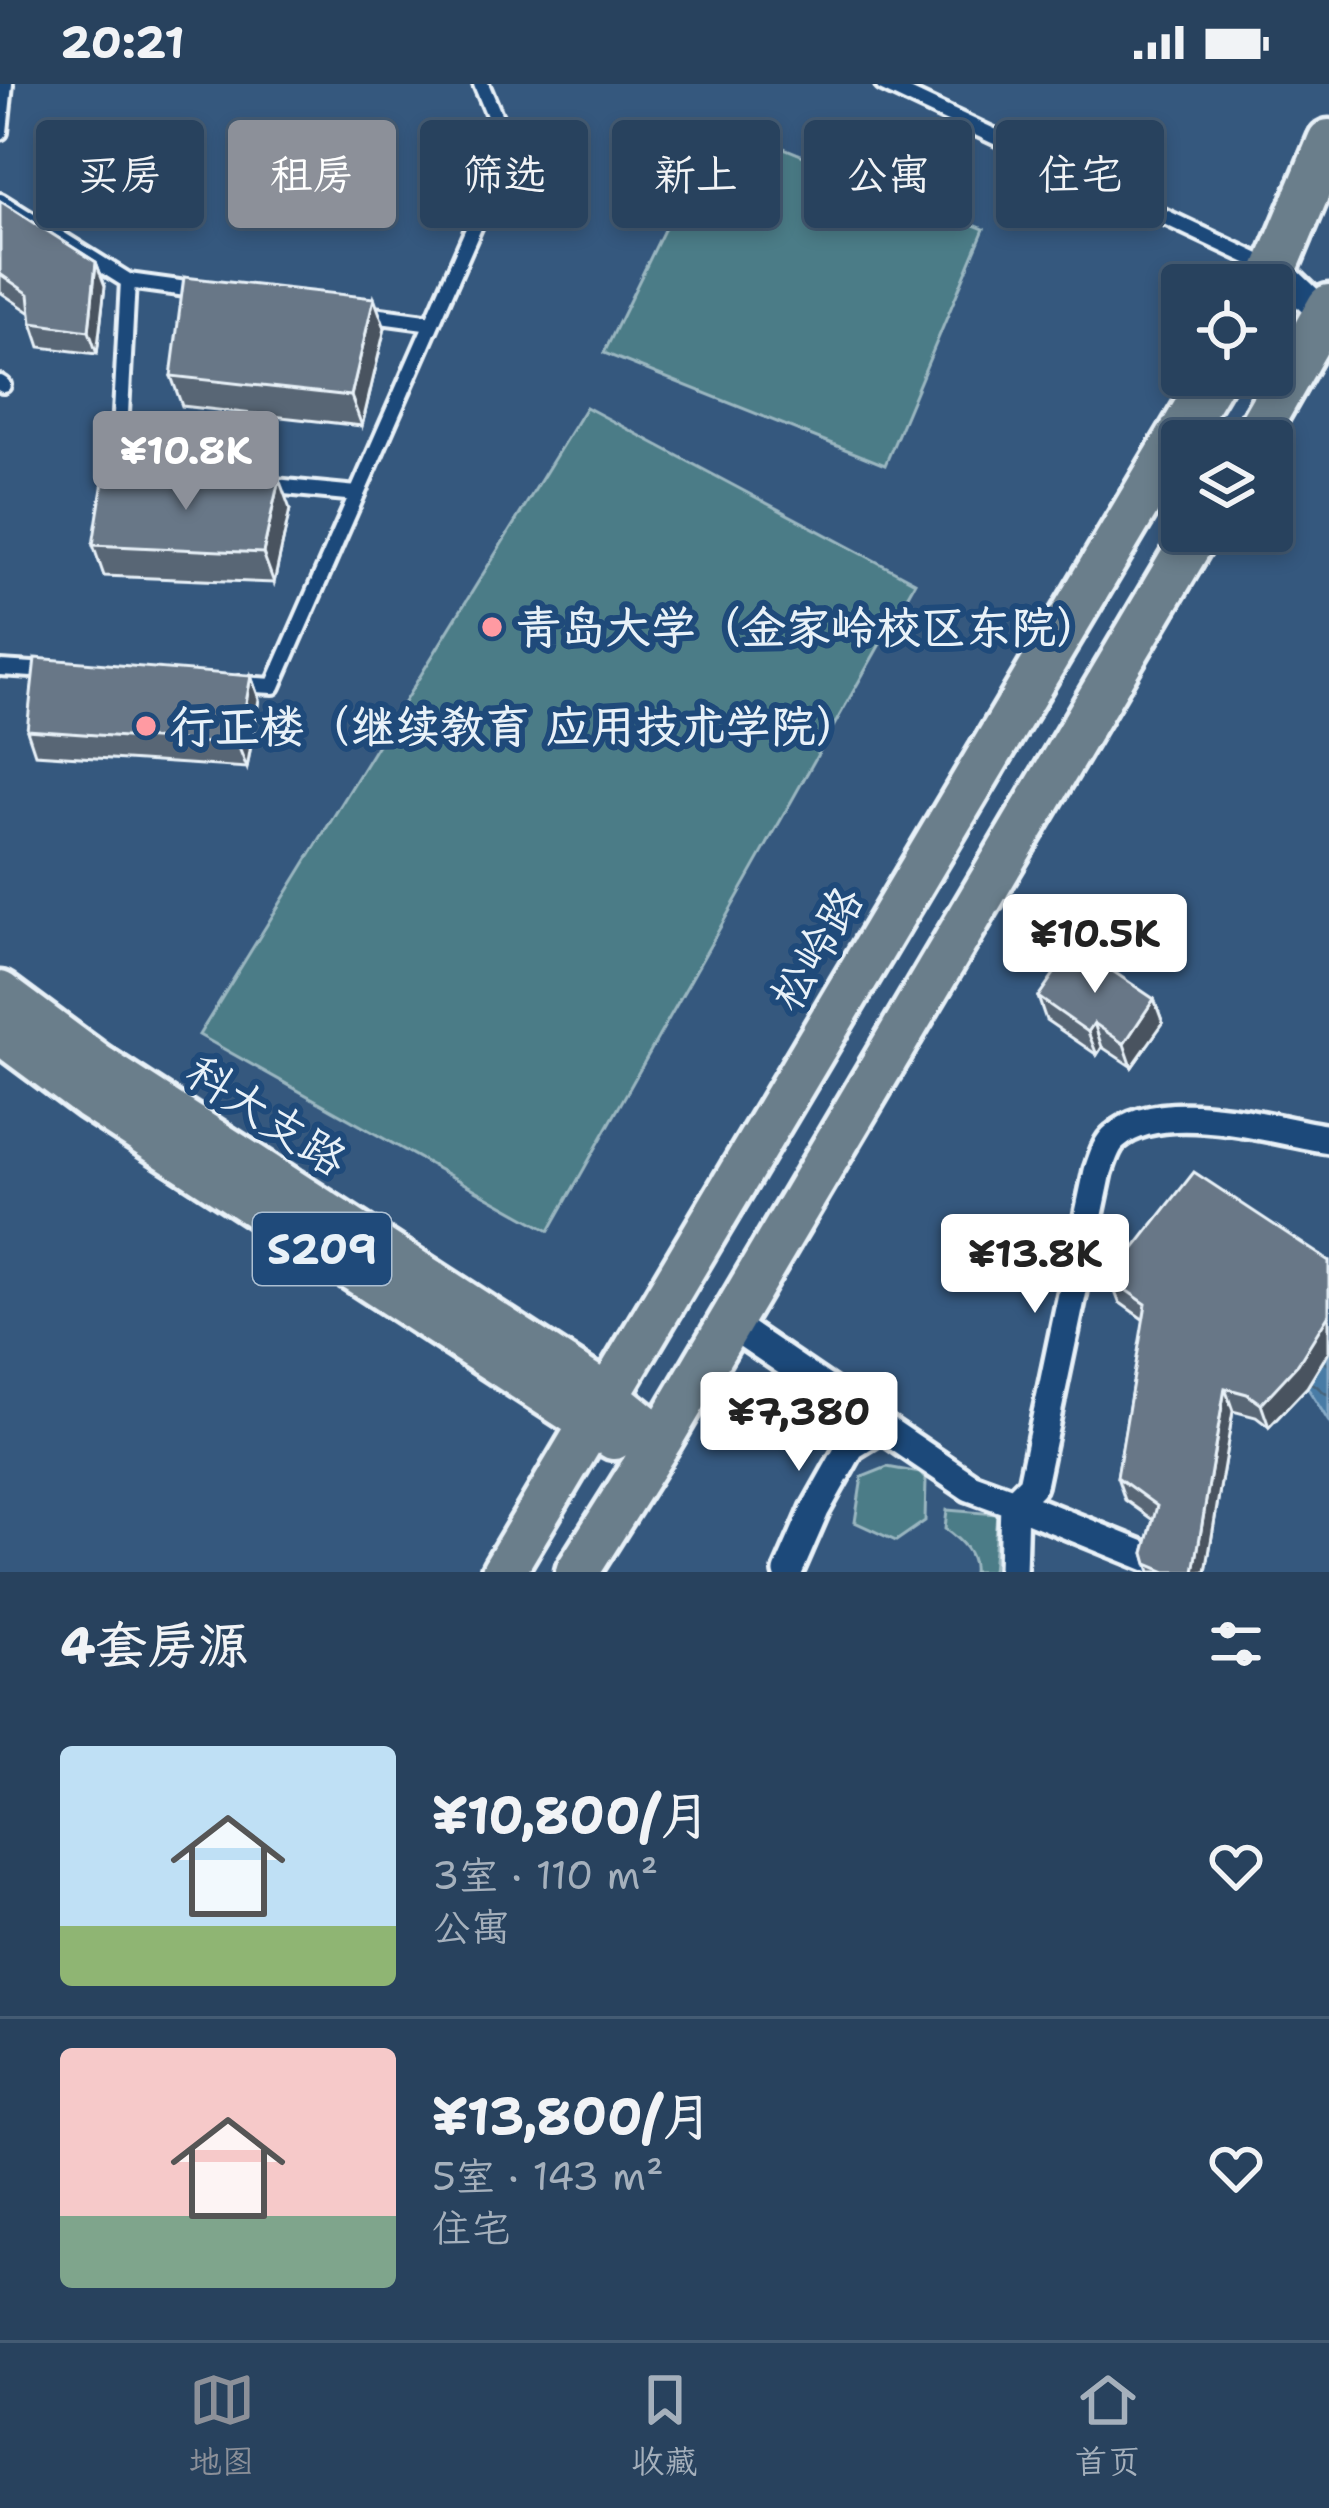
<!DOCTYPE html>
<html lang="zh">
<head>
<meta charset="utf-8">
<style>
	:root { --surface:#28425e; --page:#304964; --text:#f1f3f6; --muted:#a5b0bc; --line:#445b73; --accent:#8c9099 }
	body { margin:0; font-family:"Shantell Sans","LXGW WenKai TC",sans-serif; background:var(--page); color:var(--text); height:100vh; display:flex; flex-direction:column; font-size:45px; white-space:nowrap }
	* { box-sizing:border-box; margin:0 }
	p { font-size:39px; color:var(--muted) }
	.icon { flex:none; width:66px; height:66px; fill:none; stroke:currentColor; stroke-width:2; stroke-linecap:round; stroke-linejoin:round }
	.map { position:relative; height:1488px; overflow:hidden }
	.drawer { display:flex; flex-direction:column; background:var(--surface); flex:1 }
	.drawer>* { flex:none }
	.top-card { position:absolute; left:36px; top:36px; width:1257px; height:108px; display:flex; gap:24px }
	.controls { position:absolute; left:1161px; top:180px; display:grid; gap:24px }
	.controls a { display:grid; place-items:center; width:132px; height:132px; border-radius:12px; background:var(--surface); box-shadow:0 6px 18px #0003,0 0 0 3px var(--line); font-size:60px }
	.price { position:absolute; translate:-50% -102px; padding:0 27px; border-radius:12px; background:#fff; color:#222; font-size:39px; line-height:78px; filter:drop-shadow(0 3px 6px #0008) }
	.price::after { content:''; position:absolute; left:50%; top:72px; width:36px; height:27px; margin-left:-18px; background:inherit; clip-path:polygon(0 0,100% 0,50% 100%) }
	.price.on { background:var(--accent); color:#fff }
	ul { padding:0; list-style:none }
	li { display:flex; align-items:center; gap:36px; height:300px; padding:0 60px }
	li+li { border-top:3px solid var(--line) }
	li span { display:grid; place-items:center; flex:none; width:336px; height:240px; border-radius:12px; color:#555 }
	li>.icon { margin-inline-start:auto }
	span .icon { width:144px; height:144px; fill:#fffc; stroke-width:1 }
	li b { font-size:51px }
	h2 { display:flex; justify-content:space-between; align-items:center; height:144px; padding:0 60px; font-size:51px }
	.tag { padding:0 42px; border-radius:12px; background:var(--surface); box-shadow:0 6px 18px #0003,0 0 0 3px var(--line); font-size:42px; line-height:108px }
	.tag.on { background:var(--accent); color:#fff }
	.status { display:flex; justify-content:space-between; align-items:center; height:84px; padding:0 60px; background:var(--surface); direction:ltr }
	.status svg { height:33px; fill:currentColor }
	.dock { display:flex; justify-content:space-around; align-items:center; height:168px; border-top:3px solid var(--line); background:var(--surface); font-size:33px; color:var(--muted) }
	.dock a { display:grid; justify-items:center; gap:6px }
	.dock .on { color:var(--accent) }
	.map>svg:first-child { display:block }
</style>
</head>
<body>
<div class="status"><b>20:21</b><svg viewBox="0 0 49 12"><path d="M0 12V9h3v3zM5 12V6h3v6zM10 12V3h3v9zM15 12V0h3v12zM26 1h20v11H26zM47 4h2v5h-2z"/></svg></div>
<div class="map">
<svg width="1329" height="1488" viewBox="0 0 1329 1488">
	<defs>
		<pattern id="water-waves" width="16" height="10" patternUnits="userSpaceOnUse" patternTransform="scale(3)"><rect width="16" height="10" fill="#487ca6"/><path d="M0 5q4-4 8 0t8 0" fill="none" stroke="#47657d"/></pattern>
	</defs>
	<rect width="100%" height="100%" fill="#35587e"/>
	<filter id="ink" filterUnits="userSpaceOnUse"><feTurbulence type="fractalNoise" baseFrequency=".00833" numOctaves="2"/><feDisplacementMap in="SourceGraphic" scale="24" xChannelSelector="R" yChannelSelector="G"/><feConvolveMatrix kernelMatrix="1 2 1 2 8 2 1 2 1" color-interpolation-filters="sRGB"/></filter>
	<g filter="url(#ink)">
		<path fill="#4c7c87" stroke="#9ab6c0" stroke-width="3" d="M717 37 984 145 885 381 604 269Z
			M586 323 915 498 549 1147 199 951Z
			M887 1383 920 1389 926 1396 925 1437 896 1457 855 1438 862 1393Z
			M947 1426 997 1430 992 1488H973C975 1469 960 1456 945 1445Z"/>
		<path fill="url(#water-waves)" stroke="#88abc7" stroke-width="3" d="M1329 1267V1338L1307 1303Z"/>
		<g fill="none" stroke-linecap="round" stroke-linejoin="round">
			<defs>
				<path id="service" d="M883 0 1269 182
					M0 48 5 0
					M0 117 128 197 201 207
					M128 197 118 386 194 394
					M366 230 432 239
					M0 299 3 301
					M264 401 357 410
					M0 584 49 587
					M239 600 273 602 492 102 497 38 481 0"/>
				<path id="minor" d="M1278 186 1329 235
					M729 1239 970 1403 1014 1419 1032 1401 1098 1087C1102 1076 1106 1060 1115 1053 1162 1012 1272 1046 1329 1055
					M788 1488 815 1426 851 1362 882 1343
					M1012 1488 1014 1419 1157 1477"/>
				<path id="primary" d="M1269 201 1329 57
					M1252 357 1329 222
					M0 909 97 981 609 1313 661 1355
					M0 948 89 1014 614 1354
					M503 1488 1215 291
					M577 1488 661 1355 1198 447"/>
			</defs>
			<use href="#service" stroke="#e8f1f8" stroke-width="22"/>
			<use href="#minor" stroke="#e8f1f8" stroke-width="36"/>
			<use href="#primary" stroke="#e8f1f8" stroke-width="51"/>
			<use href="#service" stroke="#1f4a7a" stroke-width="14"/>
			<use href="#minor" stroke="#1f4a7a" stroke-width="27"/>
			<use href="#primary" stroke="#6b7e8b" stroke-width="42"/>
		</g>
		<path fill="#596674" stroke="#e8f1f8" stroke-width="3" d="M0 117 96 178 105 202 97 270 40 263 32 239 31 229 0 208Z
			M385 244 362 342 182 322 171 292Z
			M290 425 274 499 104 492 93 461Z
			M251 592 259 615 247 684 35 670 27 646Z
			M1038 913 1154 915 1163 939 1132 983 1102 963 1097 971 1046 936Z
			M1329 1177V1267L1307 1303 1269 1343 1256 1333 1233 1327 1206 1488H1150L1144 1469 1153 1436 1125 1416 1117 1393 1144 1236 1119 1218 1110 1195Z"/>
		<path fill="#48535e" stroke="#e8f1f8" stroke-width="3" d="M96 178 105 202 97 270 89 247Z
			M374 214 385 244 362 342 351 312Z
			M279 395 290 425 274 499 263 469Z
			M251 592 259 615 247 684 238 661Z
			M1154 915 1163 939 1132 983 1124 960Z
			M1094 939 1102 963 1097 971 1088 948Z
			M1329 1230V1267L1307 1303 1269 1343 1261 1320Z
			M1225 1304 1233 1327 1206 1488H1194Z"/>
		<path fill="#677787" stroke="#e8f1f8" stroke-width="3" d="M0 117 96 178 89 247 32 239 29 210 0 190Z
			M184 193 374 214 351 312 171 292Z
			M104 391 279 395 263 469 93 461Z
			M35 574 251 592 238 661 27 646Z
			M1074 861 1154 915 1124 960 1094 939 1088 948 1038 913Z
			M1194 1088 1329 1177V1230L1298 1280 1261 1320 1247 1310 1225 1304 1194 1488H1166L1147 1480 1144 1469 1157 1422 1117 1393 1146 1220 1110 1195Z"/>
	</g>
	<g fill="#ff9aa2" stroke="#1f4a7a" stroke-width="4.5">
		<circle cx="492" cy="543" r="12"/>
		<circle cx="146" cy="642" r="12"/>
	</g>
	<g text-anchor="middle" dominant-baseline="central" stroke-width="12" stroke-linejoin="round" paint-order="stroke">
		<rect fill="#1f4a7a" stroke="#acbfd2" stroke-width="3" x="253" y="1129" width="138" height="72" rx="9"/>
		<g font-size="42" font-weight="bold" fill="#e8f1f8">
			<text x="322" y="1165">S209</text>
		</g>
		<g font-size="45" font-weight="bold" fill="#e8f1f8" stroke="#1f4a7a" text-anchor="start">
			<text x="516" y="543">青岛大学（金家岭校区东院）</text>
			<text x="170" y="642">行正楼（继续教育 应用技术学院）</text>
		</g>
		<g font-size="45" fill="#e8f1f8" stroke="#1f4a7a">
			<text transform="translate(816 864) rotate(-59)">松岭路</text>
			<text transform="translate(267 1031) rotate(33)">科大支路</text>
		</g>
	</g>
</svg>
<div class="controls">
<a><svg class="icon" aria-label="locate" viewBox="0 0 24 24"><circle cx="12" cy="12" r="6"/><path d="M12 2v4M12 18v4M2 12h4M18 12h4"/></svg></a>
<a><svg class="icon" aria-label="layers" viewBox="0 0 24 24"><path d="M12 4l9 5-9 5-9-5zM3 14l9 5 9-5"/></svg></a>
</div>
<b class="price on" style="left:186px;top:429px">¥10.8K</b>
<b class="price" style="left:1095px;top:912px">¥10.5K</b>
<b class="price" style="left:1035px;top:1232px">¥13.8K</b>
<b class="price" style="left:799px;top:1390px">¥7,380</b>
<div class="top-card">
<a class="tag">买房</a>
<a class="tag on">租房</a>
<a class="tag">筛选</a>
<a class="tag">新上</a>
<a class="tag">公寓</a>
<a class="tag">住宅</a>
</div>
</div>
<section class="drawer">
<h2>4套房源<svg class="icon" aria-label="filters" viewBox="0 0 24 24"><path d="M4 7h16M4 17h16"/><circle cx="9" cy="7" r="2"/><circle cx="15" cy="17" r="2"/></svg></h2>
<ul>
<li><span style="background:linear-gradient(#bfe0f5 75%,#8fb573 0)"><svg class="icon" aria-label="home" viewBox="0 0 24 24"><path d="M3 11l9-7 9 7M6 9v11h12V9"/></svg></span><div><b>¥10,800/月</b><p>3室 · 110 m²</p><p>公寓</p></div><svg class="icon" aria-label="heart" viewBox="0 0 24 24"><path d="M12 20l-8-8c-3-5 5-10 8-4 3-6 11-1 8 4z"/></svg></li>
<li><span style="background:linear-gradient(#f6c9c9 70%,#7fa58c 0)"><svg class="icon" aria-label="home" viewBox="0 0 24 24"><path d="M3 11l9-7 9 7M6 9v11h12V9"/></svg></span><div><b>¥13,800/月</b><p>5室 · 143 m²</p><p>住宅</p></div><svg class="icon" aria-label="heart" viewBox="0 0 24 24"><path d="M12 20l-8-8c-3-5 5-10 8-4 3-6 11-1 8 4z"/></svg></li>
</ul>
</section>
<nav class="dock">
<a class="on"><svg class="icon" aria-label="map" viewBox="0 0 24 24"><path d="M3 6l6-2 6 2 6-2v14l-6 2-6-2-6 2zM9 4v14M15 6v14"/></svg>地图</a>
<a><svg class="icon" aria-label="saved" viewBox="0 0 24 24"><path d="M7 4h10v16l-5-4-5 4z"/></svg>收藏</a>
<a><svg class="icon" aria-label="home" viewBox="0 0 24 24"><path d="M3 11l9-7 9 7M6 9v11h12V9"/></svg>首页</a>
</nav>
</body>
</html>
